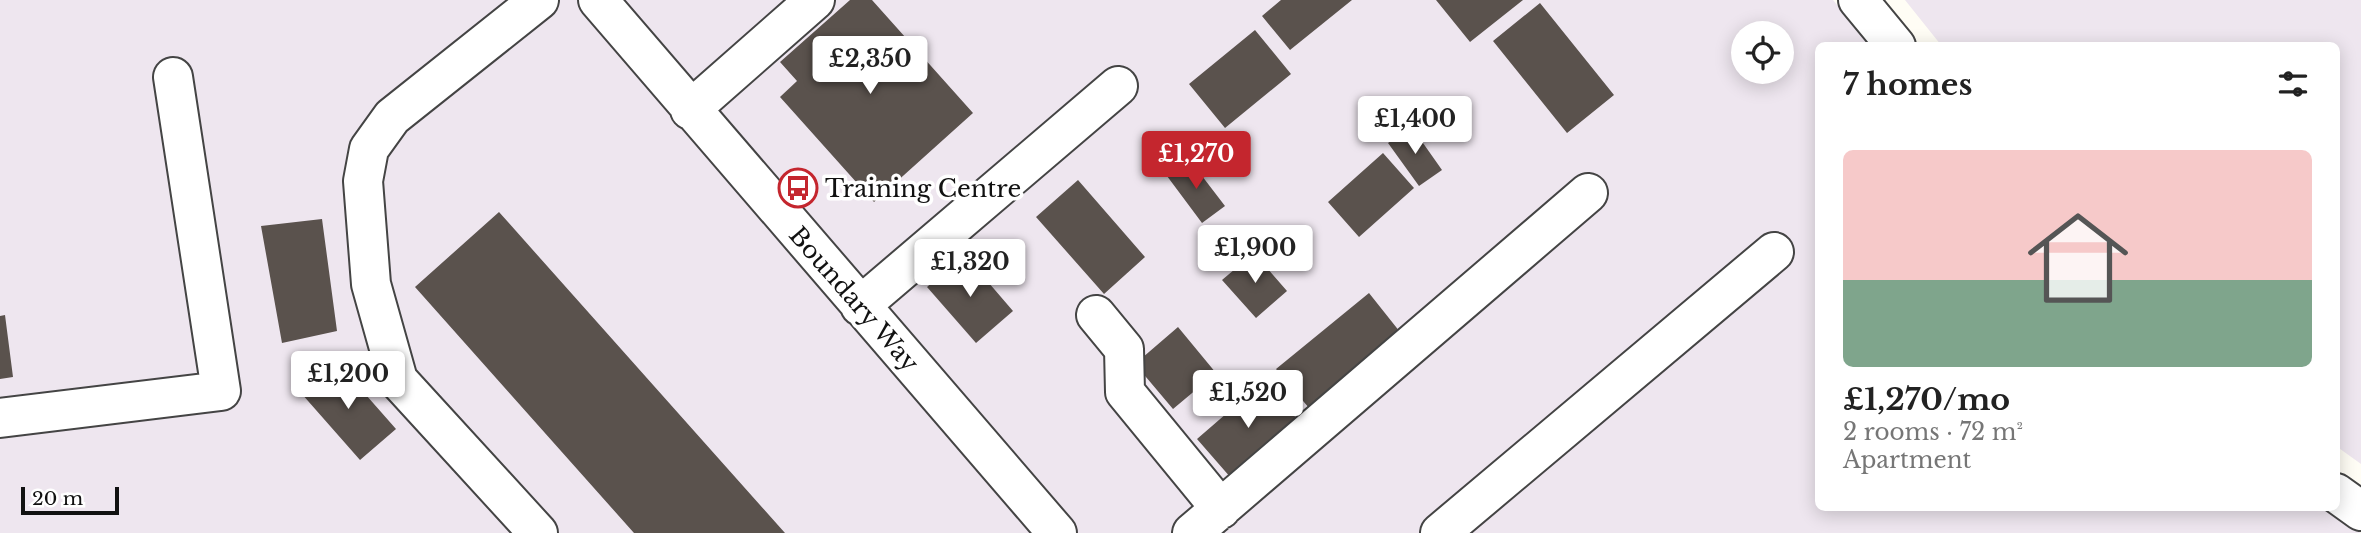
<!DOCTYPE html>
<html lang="en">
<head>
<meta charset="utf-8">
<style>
	:root { --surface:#fff; --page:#f6f6f6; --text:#222; --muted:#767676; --accent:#c4262e }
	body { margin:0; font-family:"Libre Baskerville",serif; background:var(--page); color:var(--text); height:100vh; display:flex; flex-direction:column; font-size:26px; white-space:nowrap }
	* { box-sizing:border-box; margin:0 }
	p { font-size:23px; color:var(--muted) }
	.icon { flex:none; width:38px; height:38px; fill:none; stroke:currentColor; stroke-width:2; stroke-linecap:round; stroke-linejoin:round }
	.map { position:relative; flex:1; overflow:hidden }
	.details { position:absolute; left:1815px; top:42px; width:525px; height:469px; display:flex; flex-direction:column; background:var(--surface); border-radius:10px; box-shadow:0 4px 18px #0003 }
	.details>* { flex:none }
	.fabs { position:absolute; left:1731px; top:21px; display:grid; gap:14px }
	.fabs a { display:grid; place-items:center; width:63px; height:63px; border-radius:50%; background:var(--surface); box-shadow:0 4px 18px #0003; font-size:35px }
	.scale { position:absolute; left:21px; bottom:18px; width:98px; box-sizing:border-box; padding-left:7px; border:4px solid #111; border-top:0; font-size:19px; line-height:24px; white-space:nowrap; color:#111; -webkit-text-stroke:5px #fff; paint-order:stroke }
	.price { position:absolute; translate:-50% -60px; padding:0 16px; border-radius:7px; background:#fff; color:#222; font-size:23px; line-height:46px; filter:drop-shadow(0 2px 4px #0008) }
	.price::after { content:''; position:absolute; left:50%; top:42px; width:21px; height:16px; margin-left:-10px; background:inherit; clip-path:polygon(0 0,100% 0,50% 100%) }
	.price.active { background:var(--accent); color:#fff }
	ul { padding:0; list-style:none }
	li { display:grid; align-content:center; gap:14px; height:371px; padding:0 28px }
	li span { display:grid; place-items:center; height:217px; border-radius:10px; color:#555 }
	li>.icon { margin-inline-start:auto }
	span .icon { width:126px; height:126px; fill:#fffc; stroke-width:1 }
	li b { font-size:30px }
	h2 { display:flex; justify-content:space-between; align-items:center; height:84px; padding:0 28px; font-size:30px }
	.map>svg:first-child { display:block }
</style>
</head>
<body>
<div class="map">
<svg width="2361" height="533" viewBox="0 0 2361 533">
	<rect width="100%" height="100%" fill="#fffdf5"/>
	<path fill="#eee6ef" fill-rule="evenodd" d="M0 0H1833L1871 45 1818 46V508H2324L2361 533H0ZM1743 33H1782V72H1743Z
		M1905 0H2361V464L2336 446V46L1941 45Z"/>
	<path fill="#5a524d" d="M850 0H872L973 113 874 202 780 97 797 81 780 62Z
		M1281 0H1352L1290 50 1262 16Z
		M1436 0H1523L1470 42Z
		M1540 3 1614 95 1567 133 1493 41Z
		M1255 30 1291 74 1225 128 1189 84Z
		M1411 126 1442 170 1419 186 1388 143Z
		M1383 153 1414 188 1359 237 1328 202Z
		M1189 159 1225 206 1202 223 1167 176Z
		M1078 180 1145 257 1104 294 1036 217Z
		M499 212 785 533H634L415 287Z
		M322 219 337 331 282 343 261 226Z
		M1254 253 1287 291 1256 318 1222 280Z
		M964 254 1013 311 976 343 927 287Z
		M1369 293 1400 332 1309 408 1276 369Z
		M5 315 13 377 0 379V316Z
		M1178 327 1216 373 1173 409 1135 364Z
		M337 362 396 429 360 460 301 393Z
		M1264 381 1298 420 1231 478 1197 439Z"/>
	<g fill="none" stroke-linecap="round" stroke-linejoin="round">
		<defs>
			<path id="minor" d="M598 0 1057 533
				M1858 0 1896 46
				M690 110 815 0
				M860 306 1118 86
				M1096 315 1124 349 1125 392 1221 509
				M0 418 221 391 173 77
				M2336 493 2361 511
				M538 533 398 380 371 284 363 181 369 149 392 117 539 0
				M1192 533 1588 193
				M1440 533 1774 252"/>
		</defs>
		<use href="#minor" stroke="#444" stroke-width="42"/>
		<use href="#minor" stroke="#fff" stroke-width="38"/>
	</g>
	<defs>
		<symbol id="bus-ring" viewBox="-11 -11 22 22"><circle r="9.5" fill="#fff" stroke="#c4262e" stroke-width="1.5"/><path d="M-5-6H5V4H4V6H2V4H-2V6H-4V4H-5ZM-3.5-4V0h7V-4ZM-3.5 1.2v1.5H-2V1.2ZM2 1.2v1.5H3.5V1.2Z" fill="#c4262e"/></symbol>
	</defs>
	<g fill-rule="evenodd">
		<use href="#bus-ring" x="776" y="166" width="44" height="44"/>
	</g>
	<g text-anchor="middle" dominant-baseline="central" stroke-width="7" stroke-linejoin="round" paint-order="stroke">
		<g font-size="24" fill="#111" stroke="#fff" text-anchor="start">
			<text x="825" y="188">Training Centre</text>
		</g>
		<g font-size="24" fill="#111" stroke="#fff">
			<text transform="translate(854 299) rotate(49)">Boundary Way</text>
		</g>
	</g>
</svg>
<div class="fabs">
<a><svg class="icon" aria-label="locate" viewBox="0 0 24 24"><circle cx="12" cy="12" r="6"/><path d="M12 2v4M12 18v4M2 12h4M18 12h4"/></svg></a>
</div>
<div class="scale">20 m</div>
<b class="price" style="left:870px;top:96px">£2,350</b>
<b class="price" style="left:1415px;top:156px">£1,400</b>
<b class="price active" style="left:1196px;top:191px">£1,270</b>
<b class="price" style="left:1255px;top:285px">£1,900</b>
<b class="price" style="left:970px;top:299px">£1,320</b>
<b class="price" style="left:348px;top:411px">£1,200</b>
<b class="price" style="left:1248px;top:430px">£1,520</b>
<section class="details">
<h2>7 homes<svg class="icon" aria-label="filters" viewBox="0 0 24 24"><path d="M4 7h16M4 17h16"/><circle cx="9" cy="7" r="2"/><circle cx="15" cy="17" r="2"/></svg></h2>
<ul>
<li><span style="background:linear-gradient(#f6c9c9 60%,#7fa58c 0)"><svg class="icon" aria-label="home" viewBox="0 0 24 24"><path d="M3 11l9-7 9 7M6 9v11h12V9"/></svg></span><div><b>£1,270/mo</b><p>2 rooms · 72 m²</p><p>Apartment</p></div></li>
</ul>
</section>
</div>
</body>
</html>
